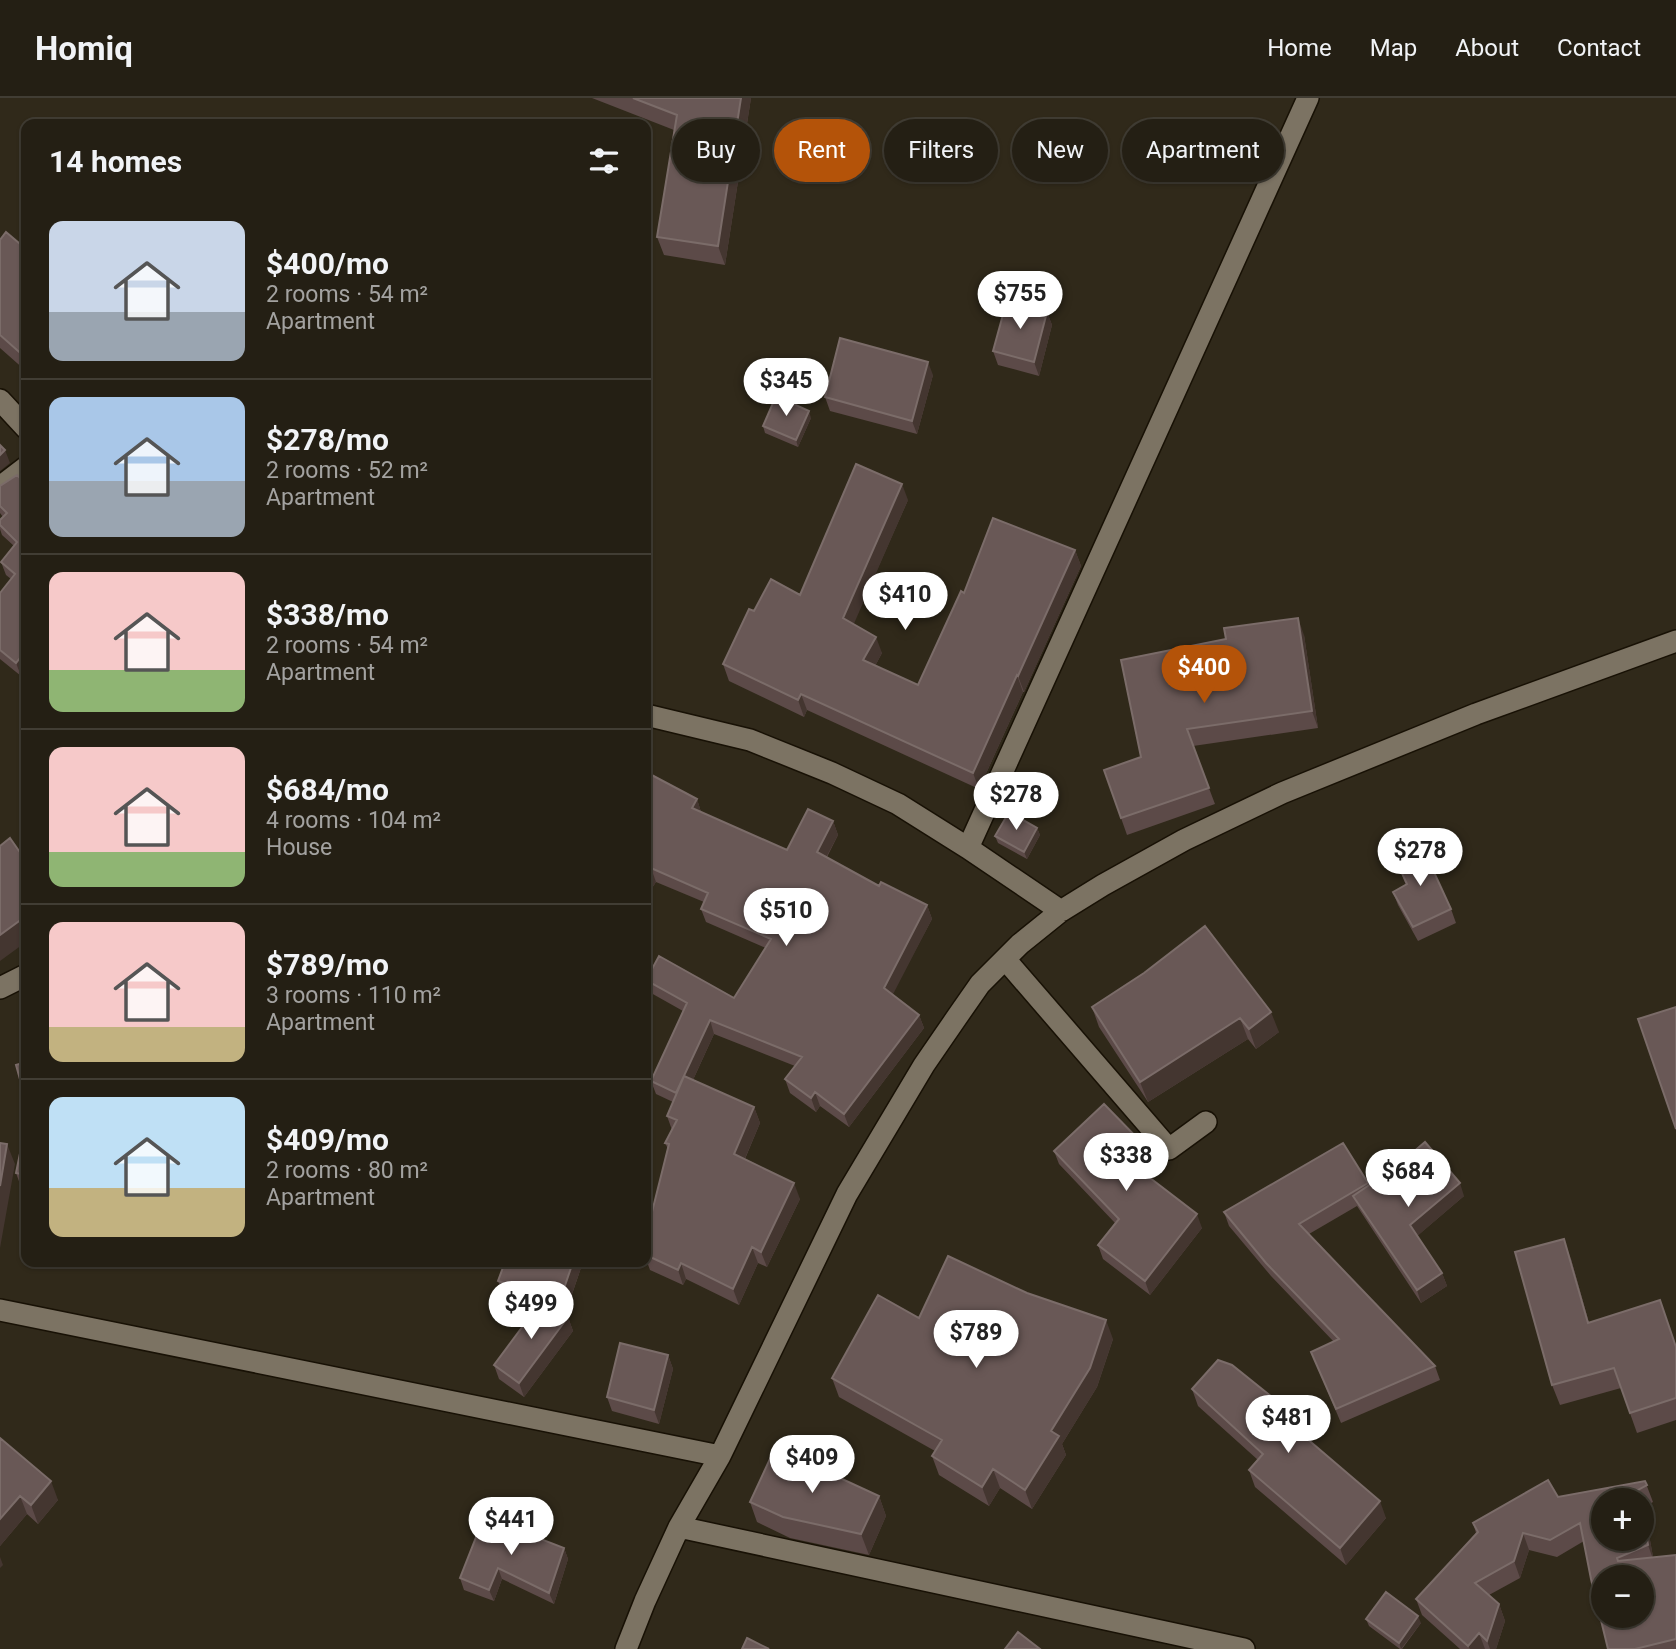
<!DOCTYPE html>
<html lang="en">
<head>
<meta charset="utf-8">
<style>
	:root { --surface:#241f14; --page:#2c271d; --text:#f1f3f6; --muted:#a3a2a0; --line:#413d34; --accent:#b45309 }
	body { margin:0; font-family:Roboto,sans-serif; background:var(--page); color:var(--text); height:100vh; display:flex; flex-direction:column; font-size:26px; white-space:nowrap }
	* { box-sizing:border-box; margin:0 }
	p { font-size:23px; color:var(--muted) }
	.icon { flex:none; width:38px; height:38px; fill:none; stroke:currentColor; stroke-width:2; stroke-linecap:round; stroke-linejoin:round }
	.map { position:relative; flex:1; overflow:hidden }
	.sheet { position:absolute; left:21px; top:21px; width:630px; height:1148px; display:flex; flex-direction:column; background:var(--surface); border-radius:14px; box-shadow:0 2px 5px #0004,0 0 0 2px var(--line) }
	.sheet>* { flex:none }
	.guide { position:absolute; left:672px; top:21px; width:665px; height:63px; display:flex; gap:14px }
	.tools { position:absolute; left:1591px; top:1390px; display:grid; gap:14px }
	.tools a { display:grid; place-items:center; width:63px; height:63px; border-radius:50%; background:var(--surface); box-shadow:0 2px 5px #0004,0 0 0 2px var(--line); font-size:35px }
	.price { position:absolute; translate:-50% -60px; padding:0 16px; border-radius:24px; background:#fff; color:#222; font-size:23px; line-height:46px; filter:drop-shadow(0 2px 4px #0008) }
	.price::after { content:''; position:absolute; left:50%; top:42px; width:21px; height:16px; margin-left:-10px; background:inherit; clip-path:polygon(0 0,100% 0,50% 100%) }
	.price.on { background:var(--accent); color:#fff }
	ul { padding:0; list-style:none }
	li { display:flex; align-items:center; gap:21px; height:175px; padding:0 28px }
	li+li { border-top:2px solid var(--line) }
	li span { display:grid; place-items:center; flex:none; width:196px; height:140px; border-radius:14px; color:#555 }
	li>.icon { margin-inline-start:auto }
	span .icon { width:84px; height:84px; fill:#fffc; stroke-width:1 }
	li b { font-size:30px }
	h2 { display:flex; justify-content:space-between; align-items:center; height:84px; padding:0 28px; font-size:30px }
	.chip { padding:0 24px; border-radius:32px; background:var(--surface); box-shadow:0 2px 5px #0004,0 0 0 2px var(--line); font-size:24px; line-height:63px }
	.chip.on { background:var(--accent); color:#fff }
	header { display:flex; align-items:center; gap:42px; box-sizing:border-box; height:98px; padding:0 35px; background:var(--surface); border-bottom:2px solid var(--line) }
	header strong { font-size:33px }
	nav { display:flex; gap:38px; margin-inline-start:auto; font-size:24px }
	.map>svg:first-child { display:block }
</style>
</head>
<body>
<header>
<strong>Homiq</strong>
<nav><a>Home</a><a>Map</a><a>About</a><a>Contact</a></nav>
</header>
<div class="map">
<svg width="1676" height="1551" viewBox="0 0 1676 1551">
	<rect width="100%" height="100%" fill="#30291a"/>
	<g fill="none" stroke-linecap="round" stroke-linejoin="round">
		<defs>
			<path id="minor" d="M0 302 26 330
				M0 389 26 369
				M646 617 750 642 832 675 898 706 968 750 1061 813
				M968 750 1308 0
				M1005 861 1169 1051 1206 1024
				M0 890 26 877
				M0 1212 720 1358
				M679 1429 1244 1551
				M626 1551 645 1503 679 1429 720 1358 847 1096 924 967 957 919 980 886 1020 846 1061 813 1103 787 1184 742 1282 695 1476 616 1676 543"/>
		</defs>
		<use href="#minor" stroke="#181105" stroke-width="24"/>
		<use href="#minor" stroke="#7c7363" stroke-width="21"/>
	</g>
	<path fill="#5c4a48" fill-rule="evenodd" d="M592 0H751L725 167 664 157 657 139 674 32Z
		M0 142 26 151V273L0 250Z
		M1047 214 1052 227 1039 278 998 267 993 253Z
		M933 277 917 336 830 313 825 299Z
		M811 320 798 349 765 335 763 328Z
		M26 386V571L21 578 0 561V495L11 481 6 477 1 464 14 448 2 437 0 431V422L3 419 0 415V388Z
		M908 402 853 526 882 555 875 568 918 587 964 495 1075 452 1081 468 1024 594H1023L979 691 807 612 804 619 729 583 723 566 754 513 800 497Z
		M1304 537 1318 630 1193 648 1215 706 1127 737 1121 720 1141 659Z
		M646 674 697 701 701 714 787 752 833 723 838 737 827 759 879 788 927 807 932 821 892 896 919 917 924 930 849 1029 820 1008 816 1014 790 995 785 981 795 968 714 936 693 982 754 1009 760 1025 745 1061 800 1101 767 1169 758 1165 739 1207 686 1181 683 1187 650 1172 646 1161V1138L668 1051 665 1045 672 1032 667 1018 673 1004 656 996 651 983 683 913 651 895 646 882 734 900 766 850 706 824 701 811 704 804 656 784 646 799Z
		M1037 730 1040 737 1027 761 998 745 995 738Z
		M1394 758 1451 811 1456 825 1418 843 1398 807 1393 794 1406 787Z
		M1144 875 1279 934 1256 951 1248 941 1148 1004 1099 929 1092 909Z
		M26 1026V1090L21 1089 16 1075Z
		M1054 1053 1150 1062 1139 1071 1202 1130 1150 1197 1103 1161 1098 1147 1115 1125 1059 1066Z
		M1368 1085 1369 1087 1464 1098 1417 1138 1442 1175 1447 1188 1421 1205 1357 1108 1309 1136 1435 1268 1440 1282 1341 1325 1311 1254 1334 1244 1271 1178 1229 1128 1224 1114Z
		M1571 1161 1589 1225 1676 1247V1322L1637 1335 1621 1290 1560 1307 1552 1287Z
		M505 1164H583L565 1217 568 1219 573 1233 524 1299 499 1281 494 1267 537 1209 503 1197 498 1183Z
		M919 1220 1113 1241 1097 1289 1062 1346 1066 1357 1032 1411 1000 1390 989 1408 939 1377 932 1358 935 1353 839 1299 832 1280Z
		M668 1257 673 1271 659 1326 612 1313 607 1299Z
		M1192 1291 1302 1323 1308 1339 1306 1340 1386 1420 1346 1467 1255 1389 1249 1372 1258 1362 1198 1308Z
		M0 1340 58 1402 38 1426 27 1416 0 1448Z
		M1645 1383 1653 1404 1644 1409 1653 1459 1676 1457V1551H1608L1584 1443 1557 1459 1529 1452 1520 1480 1489 1497 1499 1506 1505 1523 1496 1551H1460L1422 1517 1416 1501 1476 1435 1473 1425 1558 1399ZM1603 1402H1642V1440Z
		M879 1398 886 1418 869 1457 790 1440 757 1424 750 1404Z
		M564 1450 568 1461 554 1506 502 1481 494 1503 464 1492 460 1480Z
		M1366 1521 1421 1525 1402 1551H1400L1369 1528Z"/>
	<path fill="#443630" d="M741 0H751L725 167 718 148Z
		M1047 214 1052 227 1039 278 1034 264Z
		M928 264 933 277 917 336 912 323Z
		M809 313 811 320 798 349 796 342Z
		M5 352 10 365 0 373V357Z
		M902 386 908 402 849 537 843 520Z
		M1075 452 1081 468 1024 594 1018 578Z
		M1298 520 1304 537 1318 630 1312 613Z
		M876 539 882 555 869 579 863 562Z
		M26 552V571L21 578 16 565Z
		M1017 577 1023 594 979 691 973 675Z
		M801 596 807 612 804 619 798 602Z
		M697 701 701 714 692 710Z
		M833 723 838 737 822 767 817 754Z
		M1037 730 1040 737 1027 761 1024 754Z
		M651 770 656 784 646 799V777Z
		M927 807 932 821 889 904 884 890Z
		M26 818V844L0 863V837Z
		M1271 914 1279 934 1256 951 1249 931Z
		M919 917 924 930 849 1029 844 1016Z
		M1240 920 1248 941 1148 1004 1140 984Z
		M710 922 714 936 681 1008 676 995Z
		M815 994 820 1008 816 1014 811 1000Z
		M754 1009 760 1025 740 1072 734 1056Z
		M7 1046 15 1066 0 1150V1088Z
		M1145 1048 1150 1062 1133 1077 1128 1063Z
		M794 1085 800 1101 767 1169 761 1154Z
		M1460 1085 1464 1098 1415 1140 1410 1127Z
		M1197 1116 1202 1130 1150 1197 1145 1183Z
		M1564 1141 1571 1161 1595 1246 1588 1225Z
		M752 1149 758 1165 739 1207 733 1191Z
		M573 1164H583L564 1219 559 1205Z
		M681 1165 686 1181 683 1187 678 1172Z
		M1442 1175 1447 1188 1421 1205 1417 1192Z
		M568 1219 573 1233 524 1299 519 1285Z
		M1106 1222 1113 1241 1097 1289 1062 1346 1066 1357 1032 1411 1025 1392 1051 1333Z
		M668 1257 673 1271 659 1326 654 1312Z
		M993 1371 1000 1390 989 1408 982 1389Z
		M51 1383 58 1402 38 1426 31 1407Z
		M20 1398 27 1416 0 1448V1421Z
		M879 1398 886 1418 869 1457 861 1436Z
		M1642 1402 1644 1409 1654 1464 1648 1447 1642 1412Z
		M1380 1403 1386 1420 1346 1467 1340 1450Z
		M1523 1435 1529 1452 1520 1480 1514 1463Z
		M564 1450 568 1461 554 1506 549 1495Z
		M0 1459 3 1467 0 1470Z
		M498 1470 502 1481 494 1503 489 1492Z
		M1499 1506 1505 1523 1496 1551H1490L1487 1543Z
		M1418 1518 1421 1525 1401 1551 1399 1545Z
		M1479 1535 1485 1551H1470L1468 1548Z"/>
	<path fill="#695856" stroke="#7b6c69" stroke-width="2" fill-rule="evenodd" d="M633 0H741L718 148 657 139 677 17Z
		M6 134 26 151V260L0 237V142Z
		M1007 202 1047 214 1034 264 993 253Z
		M840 240 928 264 912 323 825 299Z
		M776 298 809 313 796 342 763 328Z
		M0 347 5 352 0 357Z
		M856 366 902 386 843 520 876 539 863 562 918 587 961 493 964 495 993 420 1075 452 1018 578 1017 577 973 675 801 596 798 602 723 566 749 511 754 513 771 481 800 497Z
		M17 377 26 386V552L16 565 0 552V495L15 476 1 464 17 444 0 427V422L7 415 0 408V388Z
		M1298 520 1312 613 1187 631 1209 690 1121 720 1104 672 1141 659 1121 562 1226 541 1224 530Z
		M646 674 697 701 692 710 787 752 808 711 833 723 817 754 879 788 881 784 927 807 884 890 919 917 844 1016 815 994 811 1000 785 981 802 959 710 922 676 995 651 983 687 905 646 882 659 858 734 900 771 841 701 811 708 795 651 770 646 777Z
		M1009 714 1037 730 1024 754 995 738Z
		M10 740 26 763V818L0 837V748Z
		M1421 746 1451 811 1413 829 1393 794 1407 786 1394 758Z
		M1205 828 1271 914 1249 931 1240 920 1140 984 1092 909 1144 875Z
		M1676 909V1031L1638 921Z
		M26 964V1003L16 967Z
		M684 978 754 1009 734 1056 794 1085 761 1154 752 1149 733 1191 681 1165 678 1172 646 1157V1138L669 1046 665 1045 677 1022 667 1018Z
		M1104 1006 1145 1048 1128 1063 1197 1116 1145 1183 1098 1147 1119 1121 1054 1053Z
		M26 1026V1077L16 1075Z
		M1425 1044 1460 1085 1410 1127 1442 1175 1417 1192 1353 1098 1396 1069Z
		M0 1045 7 1046 0 1088Z
		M1343 1045 1368 1085 1299 1126 1435 1268 1336 1311 1311 1254 1339 1241 1266 1165 1224 1114Z
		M1564 1141 1588 1225 1660 1202 1676 1249V1300L1630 1315 1614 1270 1552 1287 1515 1154Z
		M948 1158 1027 1195 1106 1222 1090 1270 1051 1333 1059 1338 1025 1392 993 1371 982 1389 932 1358 942 1342 832 1280 878 1197 919 1220Z
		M505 1164H573L559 1205 498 1183Z
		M543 1201 568 1219 519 1285 494 1267Z
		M620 1245 668 1257 654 1312 607 1299Z
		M1218 1262 1232 1267 1302 1323 1291 1327 1380 1403 1340 1450 1249 1372 1263 1356 1192 1291Z
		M0 1340 51 1383 31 1407 20 1398 0 1421Z
		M775 1350 879 1398 861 1436 783 1419 750 1404Z
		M1548 1382 1558 1399 1645 1383 1647 1387 1638 1392 1640 1402H1603V1440H1642V1412L1648 1447 1617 1460 1618 1463 1676 1457V1541L1635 1551H1608L1591 1481 1580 1425 1550 1442 1523 1435 1514 1463 1475 1485 1499 1506 1487 1543 1479 1535 1468 1548 1416 1501 1478 1434 1473 1425ZM1603 1479H1642V1517H1603Z
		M484 1419 564 1450 549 1495 498 1470 489 1492 460 1480Z
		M1386 1494 1418 1518 1399 1545 1366 1521Z
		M1018 1534 1040 1551H1005Z
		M747 1540 769 1551H742Z"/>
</svg>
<div class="tools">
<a>+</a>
<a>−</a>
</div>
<b class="price" style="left:1020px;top:233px">$755</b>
<b class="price" style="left:786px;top:320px">$345</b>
<b class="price" style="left:905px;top:534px">$410</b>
<b class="price on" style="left:1204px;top:607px">$400</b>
<b class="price" style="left:1016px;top:734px">$278</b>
<b class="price" style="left:1420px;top:790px">$278</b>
<b class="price" style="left:786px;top:850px">$510</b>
<b class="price" style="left:1126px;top:1095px">$338</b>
<b class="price" style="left:1408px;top:1111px">$684</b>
<b class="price" style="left:531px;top:1243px">$499</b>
<b class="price" style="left:976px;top:1272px">$789</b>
<b class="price" style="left:1288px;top:1357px">$481</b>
<b class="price" style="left:812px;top:1397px">$409</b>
<b class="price" style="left:511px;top:1459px">$441</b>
<div class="guide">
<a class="chip">Buy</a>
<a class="chip on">Rent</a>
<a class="chip">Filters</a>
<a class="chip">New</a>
<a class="chip">Apartment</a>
</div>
<section class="sheet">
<h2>14 homes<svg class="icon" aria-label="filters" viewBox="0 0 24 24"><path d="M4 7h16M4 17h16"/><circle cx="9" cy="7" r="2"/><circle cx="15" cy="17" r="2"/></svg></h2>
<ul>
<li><span style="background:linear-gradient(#c9d6e8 65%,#9aa5b1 0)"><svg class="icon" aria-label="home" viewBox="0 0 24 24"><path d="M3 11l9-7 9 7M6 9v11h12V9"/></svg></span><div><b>$400/mo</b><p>2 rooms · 54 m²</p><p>Apartment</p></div></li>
<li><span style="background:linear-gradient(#a9c7e8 60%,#9aa5b1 0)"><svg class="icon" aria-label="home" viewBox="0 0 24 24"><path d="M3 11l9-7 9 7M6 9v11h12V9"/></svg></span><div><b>$278/mo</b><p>2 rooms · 52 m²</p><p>Apartment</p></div></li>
<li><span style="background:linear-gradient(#f6c9c9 70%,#8fb573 0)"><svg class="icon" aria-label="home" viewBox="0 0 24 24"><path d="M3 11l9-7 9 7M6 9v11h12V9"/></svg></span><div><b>$338/mo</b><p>2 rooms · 54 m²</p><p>Apartment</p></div></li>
<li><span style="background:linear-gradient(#f6c9c9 75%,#8fb573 0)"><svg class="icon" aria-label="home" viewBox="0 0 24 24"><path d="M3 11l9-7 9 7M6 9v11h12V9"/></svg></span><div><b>$684/mo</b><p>4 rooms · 104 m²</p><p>House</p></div></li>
<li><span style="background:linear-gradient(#f6c9c9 75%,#c2b280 0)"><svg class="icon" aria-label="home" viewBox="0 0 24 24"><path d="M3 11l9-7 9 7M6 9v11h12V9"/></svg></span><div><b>$789/mo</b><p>3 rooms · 110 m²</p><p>Apartment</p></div></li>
<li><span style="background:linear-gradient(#bfe0f5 65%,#c2b280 0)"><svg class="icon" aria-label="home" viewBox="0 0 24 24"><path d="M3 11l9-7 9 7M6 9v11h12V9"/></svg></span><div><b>$409/mo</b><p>2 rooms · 80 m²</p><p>Apartment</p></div></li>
</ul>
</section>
</div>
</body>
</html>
